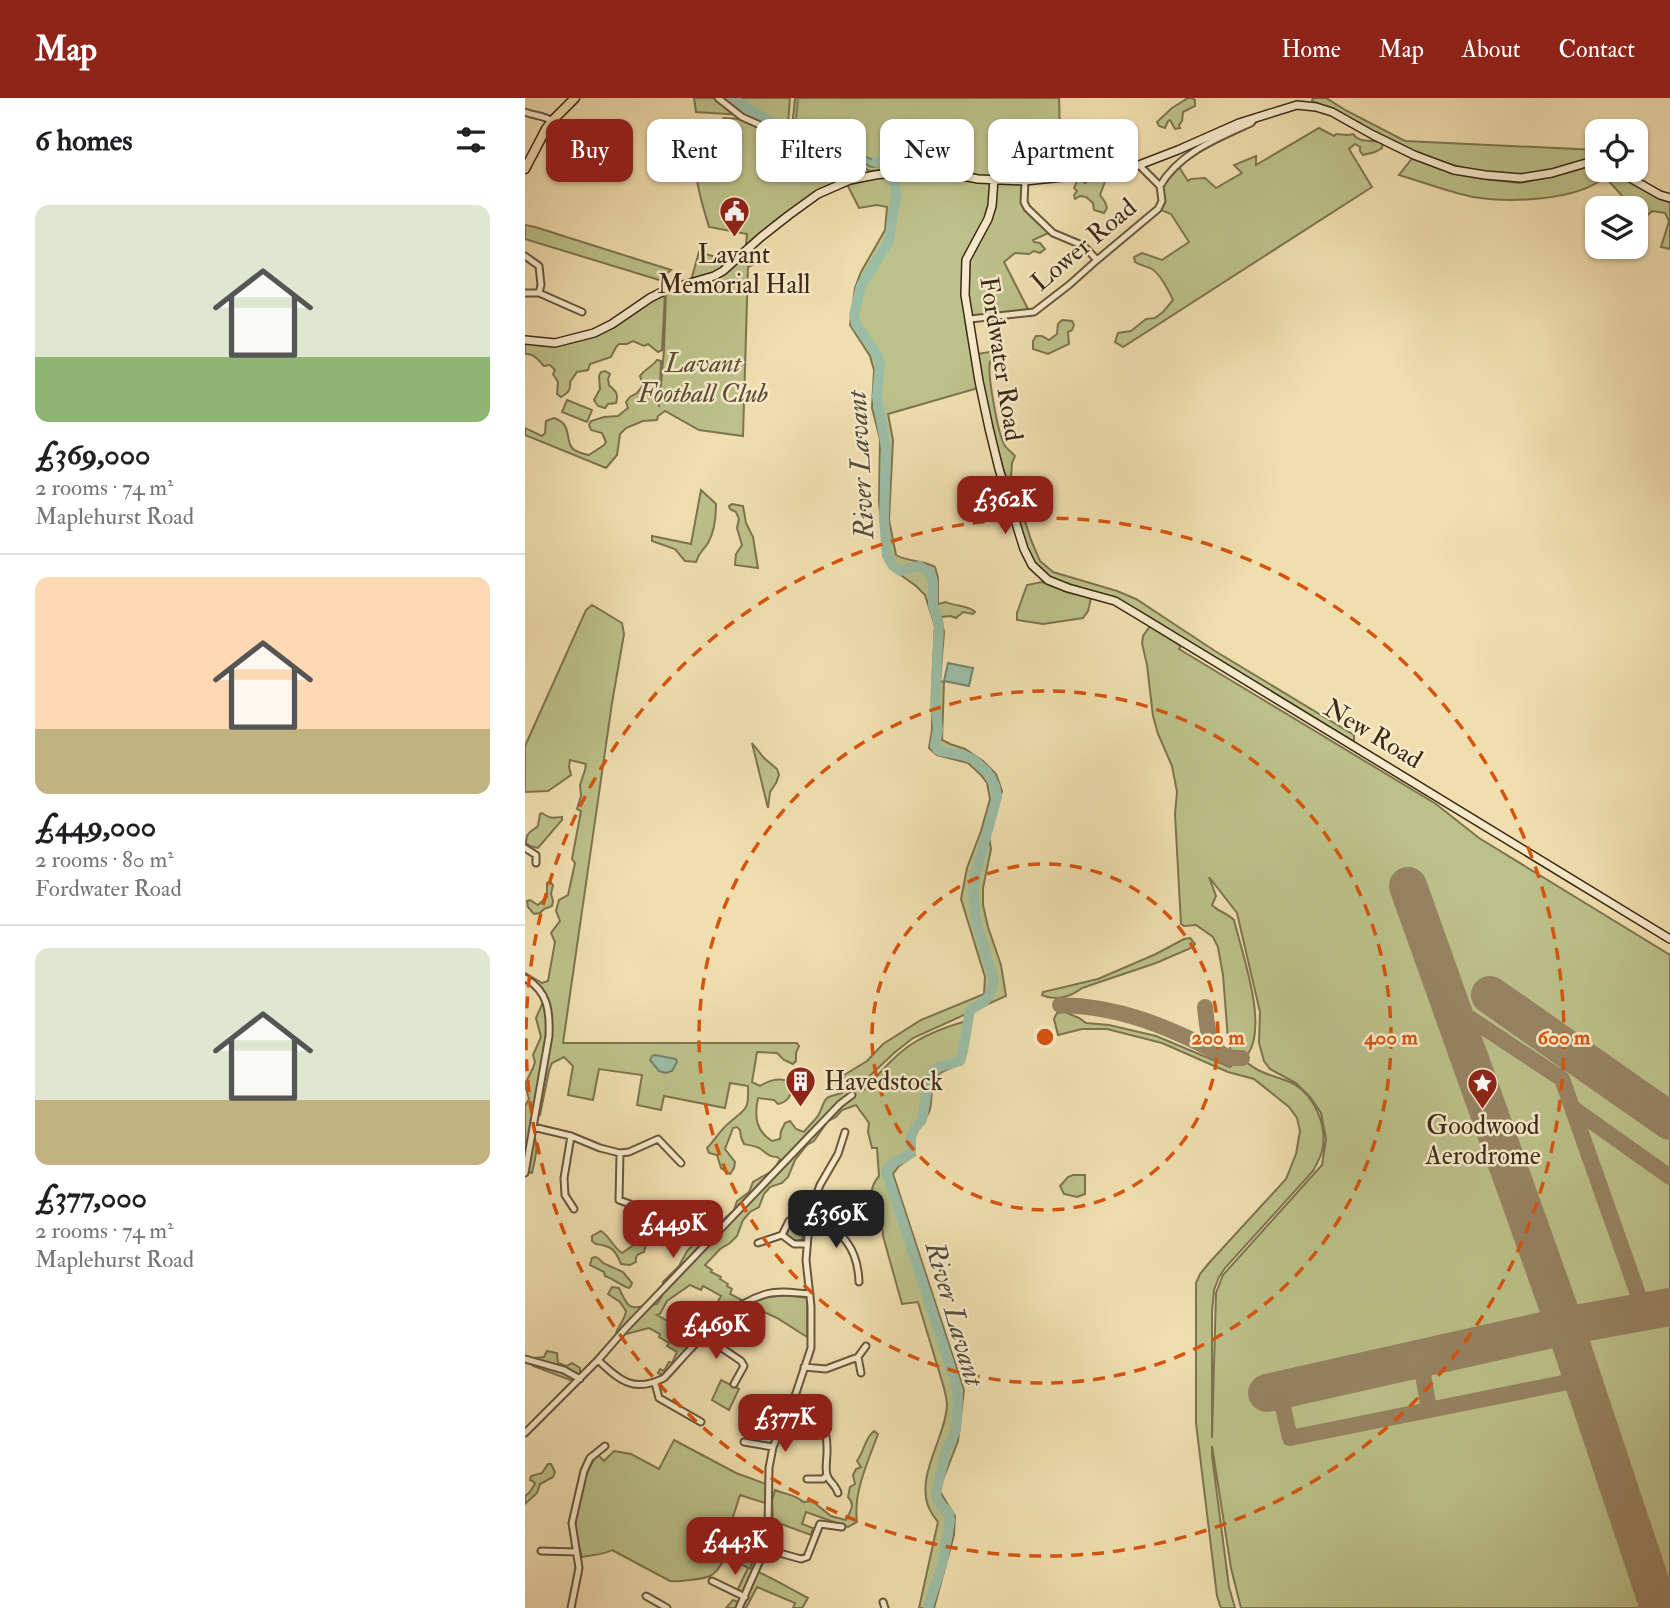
<!DOCTYPE html>
<html lang="en">
<head>
<meta charset="utf-8">
<style>
	:root { --surface:#fff; --page:#f2f2f2; --text:#202124; --muted:#757577; --line:#e0e0e0; --accent:#8f2418 }
	body { margin:0; font-family:"IM FELL Double Pica",serif; background:var(--page); color:var(--text); height:100vh; display:flex; flex-direction:column; font-size:26px; white-space:nowrap }
	* { box-sizing:border-box; margin:0 }
	p { font-size:23px; color:var(--muted) }
	.icon { flex:none; width:38px; height:38px; fill:none; stroke:currentColor; stroke-width:2; stroke-linecap:round; stroke-linejoin:round }
	.map { position:relative; flex:1; overflow:hidden }
	.drawer { display:flex; flex-direction:column; background:var(--surface); width:525px }
	.drawer>* { flex:none }
	.guide { position:absolute; left:21px; top:21px; width:665px; height:63px; display:flex; gap:14px }
	.controls { position:absolute; left:1060px; top:21px; display:grid; gap:14px }
	.controls a { display:grid; place-items:center; width:63px; height:63px; border-radius:14px; background:var(--surface); box-shadow:0 2px 5px #0004; font-size:35px }
	.price { position:absolute; translate:-50% -60px; padding:0 16px; border-radius:14px; background:var(--accent); color:#fff; font-size:23px; line-height:46px; filter:drop-shadow(0 2px 4px #0008) }
	.price::after { content:''; position:absolute; left:50%; top:42px; width:21px; height:16px; margin-left:-10px; background:inherit; clip-path:polygon(0 0,100% 0,50% 100%) }
	.price.current { background:#222; color:#fff }
	ul { padding:0; list-style:none }
	li { display:grid; align-content:center; gap:14px; height:371px; padding:0 35px }
	li+li { border-top:2px solid var(--line) }
	li span { display:grid; place-items:center; height:217px; border-radius:14px; color:#555 }
	li>.icon { margin-inline-start:auto }
	span .icon { width:126px; height:126px; fill:#fffc; stroke-width:1 }
	li b { font-size:30px }
	h2 { display:flex; justify-content:space-between; align-items:center; height:84px; padding:0 35px; font-size:30px }
	.chip { padding:0 24px; border-radius:14px; background:var(--surface); box-shadow:0 2px 5px #0004; font-size:24px; line-height:63px }
	.chip.current { background:var(--accent); color:#fff }
	header { display:flex; align-items:center; gap:42px; box-sizing:border-box; height:98px; padding:0 35px; background:var(--accent); color:#fff }
	header strong { font-size:33px }
	nav { display:flex; gap:38px; margin-inline-start:auto; font-size:24px }
	main { display:flex; flex:1; min-height:0 }
	.map>svg:first-child { display:block }
</style>
</head>
<body>
<header>
<strong>Map</strong>
<nav><a>Home</a><a>Map</a><a>About</a><a>Contact</a></nav>
</header>
<main>
<section class="drawer">
<h2>6 homes<svg class="icon" aria-label="filters" viewBox="0 0 24 24"><path d="M4 7h16M4 17h16"/><circle cx="9" cy="7" r="2"/><circle cx="15" cy="17" r="2"/></svg></h2>
<ul>
<li><span style="background:linear-gradient(#dfe7d0 70%,#8fb573 0)"><svg class="icon" aria-label="home" viewBox="0 0 24 24"><path d="M3 11l9-7 9 7M6 9v11h12V9"/></svg></span><div><b>£369,000</b><p>2 rooms · 74 m²</p><p>Maplehurst Road</p></div></li>
<li><span style="background:linear-gradient(#ffd9b3 70%,#c2b280 0)"><svg class="icon" aria-label="home" viewBox="0 0 24 24"><path d="M3 11l9-7 9 7M6 9v11h12V9"/></svg></span><div><b>£449,000</b><p>2 rooms · 80 m²</p><p>Fordwater Road</p></div></li>
<li><span style="background:linear-gradient(#dfe7d0 70%,#c2b280 0)"><svg class="icon" aria-label="home" viewBox="0 0 24 24"><path d="M3 11l9-7 9 7M6 9v11h12V9"/></svg></span><div><b>£377,000</b><p>2 rooms · 74 m²</p><p>Maplehurst Road</p></div></li>
</ul>
</section>
<div class="map">
<svg width="1145" height="1510" viewBox="0 0 1145 1510">
	<rect width="100%" height="100%" fill="#f0deae"/>
	<filter id="stains"><feTurbulence type="fractalNoise" baseFrequency=".00286" numOctaves="4"/><feColorMatrix values="0 0 0 0 .2 0 0 0 0 .09 0 0 0 0 .02 0 0 0 .5 -.17"/></filter>
	<radialGradient id="worn" r=".72"><stop offset=".6" stop-color="#630" stop-opacity="0"/><stop offset="1" stop-color="#630" stop-opacity=".3"/></radialGradient>
	<path fill="#bcc189" stroke="#7d7450" stroke-width="2" d="M169 0H265L262 38 218 17 171 14Z
		M270 0H534L535 34 501 33 500 47 479 50 480 79 453 78 401 68 345 73 266 39Z
		M663 0H667L670 2V8L658 14 657 23 654 27 655 30 650 31 645 22 643 23 640 30 634 28 632 24 647 10Z
		M788 0H801L822 13 880 43 1073 52V64C1049 68 1016 77 993 77 949 77 908 63 868 44 840 31 816 14 787 3Z
		M199 20 218 21 261 43 318 68 327 74 325 79 262 115 221 147 222 136 184 129C177 105 166 75 174 51 179 38 190 29 199 20Z
		M794 30 809 38 811 36 823 37 828 36C835 46 847 41 858 45L857 50 850 54 838 57 835 53V49L830 46 824 51 847 89 598 249 590 244 593 235 606 233 621 221 630 220 638 214 648 202C644 193 635 176 627 171 622 168 616 168 610 164L609 159 617 155 637 162 664 144 646 116 636 112 639 97 637 89 645 76 654 69 663 83 666 81 680 80 691 90 717 75 709 67 731 58V67Z
		M889 58 929 75 959 81 995 85 1029 78 1062 69H1073V72H1085L1134 100 1145 104V151L1136 149 1144 123 1140 115 1127 113 1123 117 1111 114V110H1104L1100 101 1080 79C1052 103 984 105 948 99 923 94 898 84 874 77Z
		M401 73 499 84V104L526 134 508 142 509 144 515 145 520 151 515 155 509 153 504 156 490 155 479 164 506 217 447 224 453 290 363 316 368 342 364 422 371 457C383 464 397 462 410 469L413 480V506L421 504C430 509 442 506 450 514L448 516 438 514 431 520 426 518 416 519 419 534 415 583 419 584 417 642 425 646 440 651 458 663 471 676 477 693 464 738 466 751 458 790V807L463 829 476 867 481 898 388 940 369 955 334 988 338 993C354 976 370 956 390 944 406 934 424 928 441 923L437 966C429 969 417 972 412 978 404 987 408 1000 405 1011 402 1022 391 1031 389 1040 388 1045 390 1052 390 1057L374 1068 368 1076 439 1292 433 1343 414 1392 430 1418 429 1437 409 1510H394L413 1424C410 1420 406 1415 404 1410 390 1378 421 1339 422 1307 422 1301 420 1296 419 1290L393 1204 377 1206 358 1138 356 1113 349 1115C342 1105 346 1087 354 1078L352 1050H347L343 1034 344 1025 331 1007 317 1012 311 1019 303 1023 289 1043 282 1047 270 1062 263 1079 257 1085 245 1089 239 1096 234 1109 225 1114 218 1122 212 1138 205 1145 195 1151 180 1167 187 1172 186 1174 196 1179 195 1181 203 1186 202 1188 207 1191 205 1196 217 1202 203 1211 192 1205 196 1198 178 1188 176 1192 165 1187 142 1203 135 1216 132 1217 155 1230 150 1238 161 1245 167 1237 172 1241 138 1277 133 1275 135 1271 139 1273 144 1264 147 1265 152 1254 142 1248 144 1245 134 1239 135 1236 124 1230 101 1236 91 1235C94 1227 100 1221 101 1213L95 1204 83 1196 87 1189 94 1190C106 1218 107 1208 132 1206L137 1198 138 1184 154 1168 162 1153 170 1145 175 1135 185 1128 197 1123 209 1112 212 1103 224 1094 228 1084 249 1072 255 1061 252 1059C243 1059 242 1055 234 1050 230 1048 224 1047 219 1046L216 1039 215 1032 212 1029 208 1030 200 1051 210 1064 209 1070 205 1076 196 1070 192 1057 184 1055 182 1050C190 1042 196 1031 204 1025 221 1010 224 1013 223 988L205 985 200 1010 139 998 136 1012 112 1007 117 977 74 971 68 1002 43 997 48 968 39 959 27 965 24 973 15 1017 6 1025 5 1032C16 1044 10 1060 7 1075L0 1073V1008L4 1001 0 986 8 970 10 964 8 957 16 939 11 920 18 904 8 888 0 885V875L17 885 23 883 30 844 26 835 35 823 31 813 34 802 43 797 50 765 47 761 56 713 52 711 56 698 55 687 60 672 61 666 45 662 44 669 46 677 23 693 0 694V648L61 512 67 507 97 525 99 536 87 605 38 945H272L274 948 271 955V963L268 966 259 962 252 955 232 954 227 984 235 988C246 981 257 979 269 985 266 995 265 1004 253 1006L249 1002 233 1000C229 1019 231 1033 247 1043L255 1041 256 1033 260 1025 265 1023 271 1031 279 1034C283 1028 291 1022 294 1016 302 999 297 1000 317 995L319 977 342 963 358 946 396 922 459 896 460 879 436 801 442 770 456 733 465 701 462 685 456 677 443 665 412 657 404 650 407 632V590L410 528 400 497 391 488 366 470 359 457 354 404 355 341 347 310 349 272 345 258 325 227 330 190 336 174 360 132 362 109 352 107 334 110 322 86 340 80Z
		M580 77 581 81 575 97 580 104 582 110 579 115 569 112 568 105 561 99 555 98 550 101 549 97 552 93 549 90 553 81 560 85 572 78Z
		M0 127 10 129 146 172 134 182 0 141Z
		M227 150 238 162 223 169 218 338 174 332 140 313 133 318 132 322 118 323 101 330 95 336 92 357 81 370 0 337V330L17 338 20 335 21 323 29 320C47 326 40 340 47 350 51 354 58 356 64 357L79 347 81 344 77 335 66 332 64 327 66 323 79 319 93 318 103 310 101 304 105 299 112 295 118 287 115 278C120 271 127 269 132 262L136 263 134 309 139 252 141 194 178 184Z
		M174 154 191 159 199 170 189 176 166 182Z
		M140 195 137 252 133 254 123 246 119 248 108 243 102 246H94L91 249 86 259 65 266 63 272 52 274 45 284C46 292 43 295 36 299L32 296 33 284 28 276 30 272 25 267 19 268C13 262 9 255 0 256V244L51 242Z
		M537 222 547 223 549 227 547 232 543 234 544 246 523 256 508 251V243L511 238H517L524 242 532 236 533 226Z
		M477 252C472 255 467 258 465 264 462 276 473 335 479 346 481 351 487 354 490 358L487 365 486 379 506 442 515 463 528 474 592 493 611 501 690 553 829 637V644L590 500 524 480 508 464 502 451 466 329 452 256Z
		M80 273 85 276 83 281 84 287C90 293 94 295 91 305L83 306 80 310 73 308 69 302 75 291 74 278 76 274Z
		M42 302 67 312 62 324 37 314Z
		M176 392 191 406C191 420 190 433 183 445 178 453 174 454 171 464L160 463 150 451 127 443V438L166 446Z
		M207 406 218 408 221 425 228 439 233 470 210 467 211 456 217 447 212 430 214 421 211 414 205 411 204 408Z
		M517 484 542 494 566 500 563 513 558 520 518 526 492 522V515L502 487Z
		M625 528 656 548 654 551 911 706 954 740 1145 857V1510H716L706 1470 687 1348V1358L704 1489 710 1510H696L692 1498 671 1325V1185L675 1176 684 1165 761 1081 771 1056 775 1033 772 1020 764 1009 729 981 703 974 637 945 582 931H557L533 937 529 921 532 915 540 914 554 920 561 925 584 927 631 938 705 969C720 957 721 966 733 972 744 978 758 980 769 986 790 999 803 1029 797 1053 795 1061 791 1067 788 1073L700 1170 694 1179 689 1192 687 1214V1340L691 1195 698 1177 797 1067 801 1041 796 1015 785 999 771 985 745 971 739 963 734 945 735 914 712 815 684 779 691 798 687 807C694 814 702 815 709 822 717 855 743 927 723 956L713 958 706 954 703 941 698 877 693 849 688 839 671 827 659 828 656 826 650 716 652 694 647 668 633 636 628 618 622 567 617 545 618 538Z
		M227 645 239 660 252 671 254 677 251 685 245 694 243 710Z
		M17 715C26 721 27 720 37 719V722L13 750 5 748 1 745C1 734 6 734 13 728L15 716Z
		M25 784 28 787 26 796 28 803 27 808 19 811 15 815 9 816 3 809 2 803 5 802 13 807 22 799V785Z
		M665 840 670 846 666 850 631 865 557 890C546 899 529 903 517 897L518 894 573 881 631 856 659 841Z
		M548 1077H560V1096L552 1099 539 1096 535 1088 543 1079Z
		M273 1111 280 1114 277 1142 269 1143 262 1137 263 1131Z
		M121 1132 127 1135 128 1138 122 1143 119 1154C113 1156 110 1157 111 1164L105 1167 96 1166C90 1151 86 1148 71 1146L67 1143V1138L76 1133C85 1139 88 1149 97 1155L107 1148 116 1134Z
		M70 1159 73 1160 78 1165 98 1174 107 1185 106 1188 104 1190C97 1188 89 1181 80 1178L79 1174 65 1167 67 1160Z
		M262 1197 282 1200V1239L252 1220 222 1206 244 1199Z
		M22 1253 32 1255 33 1265 42 1268 47 1265 55 1270V1275L45 1282 8 1268 10 1260 19 1259Z
		M196 1282 214 1291 204 1312 187 1302Z
		M349 1333 353 1336C343 1364 328 1394 332 1424L323 1429 281 1414 277 1426 288 1430 286 1437 248 1423 247 1403 250 1392C259 1396 272 1397 278 1404L287 1403 306 1418 321 1422C325 1413 331 1407 323 1399L325 1389 330 1386 328 1377 331 1371 336 1369 332 1363C340 1352 339 1341 349 1333Z
		M149 1342 211 1375 241 1386 240 1405 215 1397 207 1422 211 1425 208 1445 205 1447 231 1457 225 1470C246 1479 264 1490 283 1500L277 1510H268L270 1505 232 1489 221 1510H201L208 1502 213 1504 217 1495 212 1493 223 1470 214 1465 199 1461C196 1467 191 1475 185 1478 179 1481 151 1484 145 1483L87 1452C78 1457 67 1457 57 1459 54 1449 50 1437 50 1426 49 1412 62 1366 73 1357L79 1363 89 1353 106 1356 134 1371Z
		M23 1366H26L30 1374 28 1379 15 1386 12 1395 0 1406V1398L4 1395 10 1386 9 1384 5 1382 6 1378 17 1375Z"/>
	<path fill="#9bbda6" stroke="#76816d" stroke-width="2" d="M295 44 321 50 348 62H366L370 65 368 67 346 69 326 58 295 47 293 45Z
		M423 565 448 570 444 588 419 583Z
		M130 957 151 961 152 964 147 973 141 975 134 973 125 962 127 958Z"/>
	<g fill="none" stroke-linecap="round" stroke-linejoin="round">
		<path stroke="#76816d" stroke-width="2" d="M271 22 273 0"/>
		<path stroke="#9bbda6" stroke-width="10" d="M206 0 255 29 307 49
			M351 64 364 67 368 75 371 97 364 143 336 188 329 217 331 226 352 257 355 266 352 299 361 350 359 421 361 444 362 458 368 468 375 473 394 468 404 474 408 483V507L414 527 410 606 413 631 410 647 412 651 415 653 437 657 448 661 462 674 470 688 472 699 451 775 448 796 452 827 469 882 465 896 459 904 445 912 438 953 435 963 414 969 409 973 404 981 397 1022 390 1030 386 1039V1055C378 1063 367 1061 361 1073L431 1286 433 1303 431 1332 421 1353 411 1395 412 1402 424 1415 425 1423 418 1463 403 1510"/>
		<path stroke="#978363" stroke-width="16" d="M535 907C594 908 644 929 695 956
			M925 907 1037 981 1119 1213
			M680 909C683 935 683 962 717 960
			M1049 1011 1145 1079
			M895 1260 904 1311
			M754 1292 765 1340 1058 1281"/>
		<path stroke="#978363" stroke-width="38" d="M883 788 1040 1228 1134 1510
			M965 897 1145 1023
			M742 1295 1040 1228 1145 1209"/>
		<defs>
			<path id="street" d="M193 0 217 19 320 65 341 79
				M0 14C9 18 18 17 27 23
				M614 67 635 88
				M500 83 499 104 502 110 528 135 559 148 572 162
				M0 158 14 168 16 187 14 195H0
				M14 195 57 214
				M445 221 509 214 544 187 572 162 633 111 637 103 635 88C654 55 693 40 726 25L729 21
				M0 750 11 757V765
				M0 880C23 893 25 913 24 938L0 1075
				M8 1029 46 1038 75 1050 95 1055 104 1054 133 1041 156 1065
				M46 1038 39 1080 40 1097 49 1111
				M95 1055 94 1102 105 1106
				M264 1123 257 1137 269 1146H281
				M284 1123C317 1127 333 1152 334 1184
				M233 1145 257 1137
				M179 1238 216 1263 219 1268 209 1286
				M333 1259 341 1248
				M0 1261 39 1272 55 1281
				M73 1262C95 1283 109 1295 139 1280 168 1249 199 1208 241 1196 255 1192 270 1195 285 1196
				M279 1269 301 1271 333 1259 336 1275
				M130 1285 134 1300 176 1324
				M261 1317C290 1325 303 1318 302 1354 302 1361 300 1371 302 1377 304 1384 311 1387 313 1395
				M0 1335 73 1262 100 1231 315 1006 327 997
				M219 1344 248 1349
				M282 1381H298L302 1377
				M240 1451 276 1461 282 1459 295 1426 317 1429
				M16 1453 51 1454
				M187 1483 220 1499
				M121 1498 142 1510
				M358 1504 360 1510
				M46 1510 54 1470 47 1425 59 1373 65 1360 80 1348
				M214 1510 240 1451 243 1430 244 1370 248 1349 271 1295 286 1250V1208L281 1162 285 1114 295 1087 313 1056 320 1034"/>
			<path id="secondary" d="M1091 72 1135 97 1145 100
				M469 81 467 108 463 121 441 162 440 197 454 283 464 330 474 371 499 451 507 467 523 482 543 490 590 503 615 518 1145 841
				M0 242 30 245 69 235 87 226 125 200 141 192 189 178 198 173 236 139 264 117 293 96 325 82 350 77 401 71 453 81 500 83 558 77 599 70 614 67 653 52 714 25 772 7 791 9 807 14 848 37 889 57 929 72 960 77 996 80 1027 75 1061 65H1073"/>
			<path id="primary" d="M0 71 21 31 27 23 50 0"/>
		</defs>
		<use href="#street" stroke="#6a563e" stroke-width="9"/>
		<use href="#secondary" stroke="#3e2818" stroke-width="10"/>
		<use href="#primary" stroke="#3e2818" stroke-width="11"/>
		<use href="#street" stroke="#f5eaca" stroke-width="5"/>
		<use href="#secondary" stroke="#f5eaca" stroke-width="7"/>
		<use href="#primary" stroke="#f0deae" stroke-width="8"/>
	</g>
	<g fill="none" stroke="#d7540d" stroke-width="3.5" stroke-dasharray="12 9">
		<circle cx="520" cy="939" r="173"/>
		<circle cx="520" cy="939" r="346"/>
		<circle cx="520" cy="939" r="519"/>
	</g>
	<defs>
		<symbol id="civic-pin" viewBox="-11 -11 22 30"><path d="M0 17L-7.5 6A9.5 9.5 0 1 1 7.5 6Z" fill="#8f2418" stroke="#f5eaca"/><path d="M-.6-6.5H3V-4.5H.6V-3L4-1V1h2V6H-6V1h2V-1L-.6-3ZM-1.2 2.5V6h2.4V2.5Z" fill="#fff"/></symbol>
		<symbol id="building-pin" viewBox="-11 -11 22 30"><path d="M0 17L-7.5 6A9.5 9.5 0 1 1 7.5 6Z" fill="#8f2418" stroke="#f5eaca"/><path d="M-4-6H4V6H1V3H-1V6H-4ZM-2.5-4.3h1.7v1.8h-1.7ZM.8-4.3h1.7v1.8H.8ZM-2.5-1h1.7V.8h-1.7ZM.8-1h1.7V.8H.8Z" fill="#fff"/></symbol>
		<symbol id="sight-pin" viewBox="-11 -11 22 30"><path d="M0 17L-7.5 6A9.5 9.5 0 1 1 7.5 6Z" fill="#8f2418" stroke="#f5eaca"/><path d="M0-6L1.8-2.2L6-1.7L2.9 1.2L3.7 5.4L0 3.3L-3.7 5.4L-2.9 1.2L-6-1.7L-1.8-2.2Z" fill="#fff"/></symbol>
	</defs>
	<g fill-rule="evenodd">
		<use href="#civic-pin" x="192" y="96" width="35" height="47"/>
		<use href="#building-pin" x="258" y="966" width="35" height="47"/>
		<use href="#sight-pin" x="940" y="968" width="35" height="47"/>
	</g>
	<g text-anchor="middle" dominant-baseline="central" stroke-width="5" stroke-linejoin="round" paint-order="stroke">
		<g font-size="26" fill="#3e2818" stroke="#f5eaca">
			<text transform="translate(559 147) rotate(-40)">Lower Road</text>
			<text transform="translate(476 261) rotate(81)">Fordwater Road</text>
			<text transform="translate(848 636) rotate(31)">New Road</text>
		</g>
		<g font-size="26" fill="#3e2818" stroke="#f5eaca">
			<text x="209" y="157">Lavant<tspan x="209" dy="30">Memorial Hall</tspan></text>
			<text x="299" y="984" text-anchor="start">Havedstock</text>
			<text x="958" y="1028">Goodwood<tspan x="958" dy="30">Aerodrome</tspan></text>
		</g>
		<g font-size="26" font-style="italic" fill="#5e4e34" stroke="#f5eaca">
			<text x="178" y="266">Lavant<tspan x="178" dy="30">Football Club</tspan></text>
		</g>
		<g font-size="28" font-style="italic" fill="#554d3c" stroke="#f5eaca">
			<text transform="translate(336 367) rotate(-93)">River Lavant</text>
			<text transform="translate(429 1216) rotate(74)">River Lavant</text>
		</g>
	</g>
	<circle cx="520" cy="939" r="10" fill="#d7540d" stroke="#f5eaca" stroke-width="3.5"/>
	<g font-size="21" text-anchor="middle" font-weight="bold" fill="#d7540d" stroke="#f5eaca" stroke-width="5" stroke-linejoin="round" paint-order="stroke">
		<text x="693" y="946">200 m</text>
		<text x="866" y="946">400 m</text>
		<text x="1039" y="946">600 m</text>
	</g>
	<rect width="100%" height="100%" filter="url(#stains)"/>
	<rect width="100%" height="100%" fill="url(#worn)"/>
</svg>
<div class="controls">
<a><svg class="icon" aria-label="locate" viewBox="0 0 24 24"><circle cx="12" cy="12" r="6"/><path d="M12 2v4M12 18v4M2 12h4M18 12h4"/></svg></a>
<a><svg class="icon" aria-label="layers" viewBox="0 0 24 24"><path d="M12 4l9 5-9 5-9-5zM3 14l9 5 9-5"/></svg></a>
</div>
<b class="price" style="left:480px;top:438px">£362K</b>
<b class="price current" style="left:311px;top:1152px">£369K</b>
<b class="price" style="left:148px;top:1162px">£449K</b>
<b class="price" style="left:191px;top:1263px">£469K</b>
<b class="price" style="left:260px;top:1356px">£377K</b>
<b class="price" style="left:210px;top:1479px">£443K</b>
<div class="guide">
<a class="chip current">Buy</a>
<a class="chip">Rent</a>
<a class="chip">Filters</a>
<a class="chip">New</a>
<a class="chip">Apartment</a>
</div>
</div>
</main>
</body>
</html>
